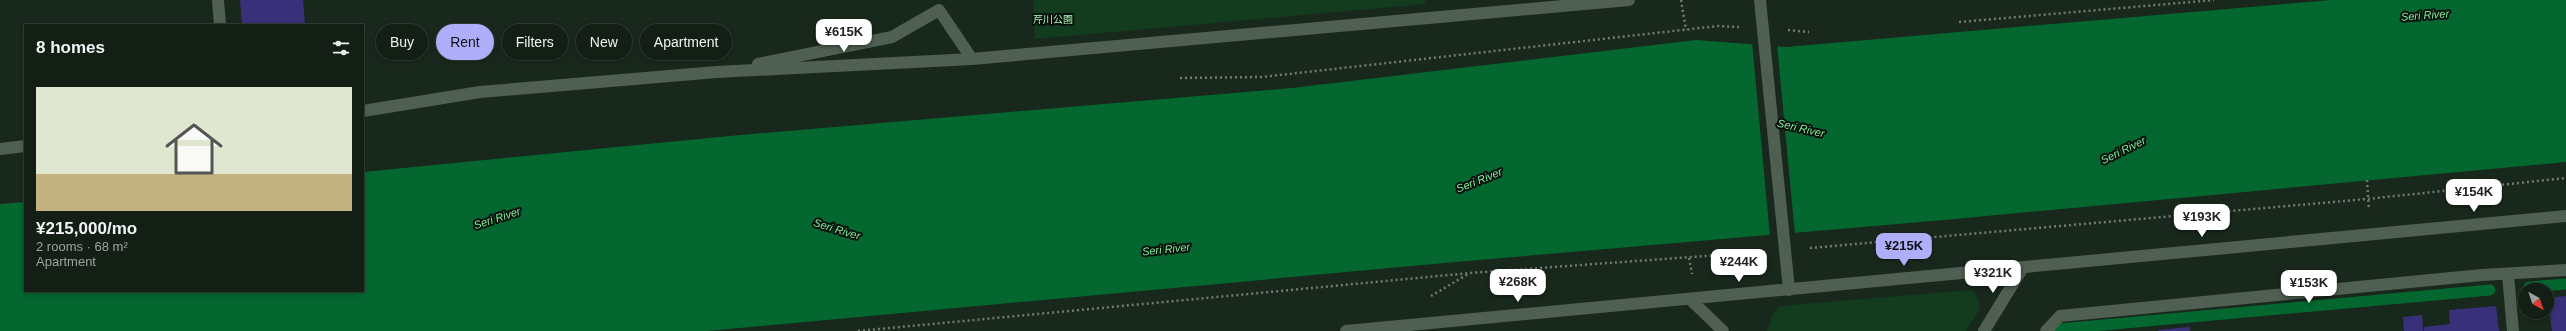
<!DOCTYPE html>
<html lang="en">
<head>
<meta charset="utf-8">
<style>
	:root { --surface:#131e15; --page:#202b22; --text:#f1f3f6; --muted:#9da2a0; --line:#323c34; --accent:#afaefa }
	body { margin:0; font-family:Arial,"Noto Sans JP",sans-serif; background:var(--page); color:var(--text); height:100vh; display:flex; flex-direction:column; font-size:15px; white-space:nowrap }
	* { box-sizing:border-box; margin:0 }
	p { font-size:13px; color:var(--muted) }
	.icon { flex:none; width:22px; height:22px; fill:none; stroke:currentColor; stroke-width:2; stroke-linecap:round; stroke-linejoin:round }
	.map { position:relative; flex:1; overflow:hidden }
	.sheet { position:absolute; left:24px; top:24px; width:340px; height:268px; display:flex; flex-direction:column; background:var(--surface); border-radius:0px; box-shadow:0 2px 6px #0003,0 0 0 1px var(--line) }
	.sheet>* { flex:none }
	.top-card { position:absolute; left:376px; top:24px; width:380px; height:36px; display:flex; gap:8px }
	.needle { width:26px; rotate:140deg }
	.fabs { position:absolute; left:2518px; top:283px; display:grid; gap:8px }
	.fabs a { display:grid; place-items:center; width:36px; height:36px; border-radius:50%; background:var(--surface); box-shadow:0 2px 6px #0003,0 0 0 1px var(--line); font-size:20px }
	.price { position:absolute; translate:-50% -34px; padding:0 9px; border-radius:8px; background:#fff; color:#222; font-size:13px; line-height:26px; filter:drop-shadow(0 1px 2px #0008) }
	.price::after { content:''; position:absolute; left:50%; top:24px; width:12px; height:9px; margin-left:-6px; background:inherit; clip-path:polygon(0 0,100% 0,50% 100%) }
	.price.current { background:var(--accent); color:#111 }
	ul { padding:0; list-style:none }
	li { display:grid; align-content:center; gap:8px; height:212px; padding:0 12px }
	li span { display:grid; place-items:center; height:124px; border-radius:0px; color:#555 }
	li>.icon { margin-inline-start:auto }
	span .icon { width:72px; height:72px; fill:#fffc; stroke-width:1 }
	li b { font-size:17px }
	h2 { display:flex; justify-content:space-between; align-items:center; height:48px; padding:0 12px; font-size:17px }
	.pill { padding:0 14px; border-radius:18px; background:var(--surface); box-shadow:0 2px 6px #0003,0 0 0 1px var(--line); font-size:14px; line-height:36px }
	.pill.current { background:var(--accent); color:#111 }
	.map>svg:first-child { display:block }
</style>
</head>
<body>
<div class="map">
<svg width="2566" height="331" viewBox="0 0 2566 331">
	<rect width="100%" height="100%" fill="#19281c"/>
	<path fill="#133c1f" d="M1033 0H1425V4L1035 39Z
		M1972 290C1987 307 1976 314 1966 331H1767L1773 313 1780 306Z"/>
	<path fill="#03672f" d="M2331 0H2566V162L1944 220 1455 262 707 331H0V204L25 202V291H363V172L729 136 1292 88 1696 40 1786 47Z"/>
	<path fill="#19281c" d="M1752 42 1777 44 1795 235 1770 237Z"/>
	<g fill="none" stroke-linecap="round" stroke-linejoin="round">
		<path stroke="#03672f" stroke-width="11" d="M2529 287 2566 284
			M2059 329 2490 290"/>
	</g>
	<path fill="#39307a" d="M240 0H303L305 25H242Z
		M2566 296V331H2552L2548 298Z
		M2496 306 2499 331H2424V327L2450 324 2449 310Z
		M2422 315 2423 331H2404L2403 317Z
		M2189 327 2190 331H2158V330Z"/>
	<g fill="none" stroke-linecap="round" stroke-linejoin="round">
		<path stroke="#707c72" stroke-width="2.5" stroke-dasharray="2 3" stroke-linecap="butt" d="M1681 0 1686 30
			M1959 22 2214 0
			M1788 30 1809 32
			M1180 78 1262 77 1718 26 1739 27
			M2367 180 2369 210
			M1810 248 2367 199 2566 178
			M1689 258 1692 274
			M1431 296 1468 274
			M858 331 1470 273 1761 252"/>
		<path stroke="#4f5f52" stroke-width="12" d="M218 0 220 25
			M1760 0 1789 290
			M758 64 892 37 939 10 972 59
			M363 111 480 92 717 72 972 59 1629 0
			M0 149 25 146
			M2508 275 2513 331
			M1691 300 1723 331
			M1346 331 2566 216
			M1984 331 2022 269
			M2046 331 2060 316 2482 275 2566 270"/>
	</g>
	<g text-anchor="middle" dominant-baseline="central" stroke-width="4" stroke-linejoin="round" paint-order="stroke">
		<g font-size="10" fill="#a7fbba" stroke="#090f0a">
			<text x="1053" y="19">芹川公園</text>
		</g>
		<g font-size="11" font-style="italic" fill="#80ed9d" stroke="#090f0a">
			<text transform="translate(2425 15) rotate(-4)">Seri River</text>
			<text transform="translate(1801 128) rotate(13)">Seri River</text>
			<text transform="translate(2123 150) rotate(-26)">Seri River</text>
			<text transform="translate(1479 180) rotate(-22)">Seri River</text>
			<text transform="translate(497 218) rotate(-18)">Seri River</text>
			<text transform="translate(837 229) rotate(17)">Seri River</text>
			<text transform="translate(1166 249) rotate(-6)">Seri River</text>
		</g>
	</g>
</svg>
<div class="fabs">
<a><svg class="needle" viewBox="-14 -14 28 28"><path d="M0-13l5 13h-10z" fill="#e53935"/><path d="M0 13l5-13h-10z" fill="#9da2a0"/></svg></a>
</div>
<b class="price" style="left:844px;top:53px">¥615K</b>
<b class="price" style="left:2474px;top:213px">¥154K</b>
<b class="price" style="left:2202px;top:238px">¥193K</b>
<b class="price current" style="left:1904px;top:267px">¥215K</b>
<b class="price" style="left:1739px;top:283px">¥244K</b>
<b class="price" style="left:1993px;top:294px">¥321K</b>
<b class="price" style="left:1518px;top:303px">¥268K</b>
<b class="price" style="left:2309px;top:304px">¥153K</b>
<div class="top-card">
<a class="pill">Buy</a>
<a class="pill current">Rent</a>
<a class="pill">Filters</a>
<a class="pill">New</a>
<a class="pill">Apartment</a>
</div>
<section class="sheet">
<h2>8 homes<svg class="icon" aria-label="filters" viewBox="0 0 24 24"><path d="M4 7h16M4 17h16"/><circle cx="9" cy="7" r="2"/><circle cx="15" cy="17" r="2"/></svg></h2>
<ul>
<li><span style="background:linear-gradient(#dfe7d0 70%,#c2b280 0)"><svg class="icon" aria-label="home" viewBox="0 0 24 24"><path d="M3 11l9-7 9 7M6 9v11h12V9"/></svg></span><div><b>¥215,000/mo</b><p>2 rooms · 68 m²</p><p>Apartment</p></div></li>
</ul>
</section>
</div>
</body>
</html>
